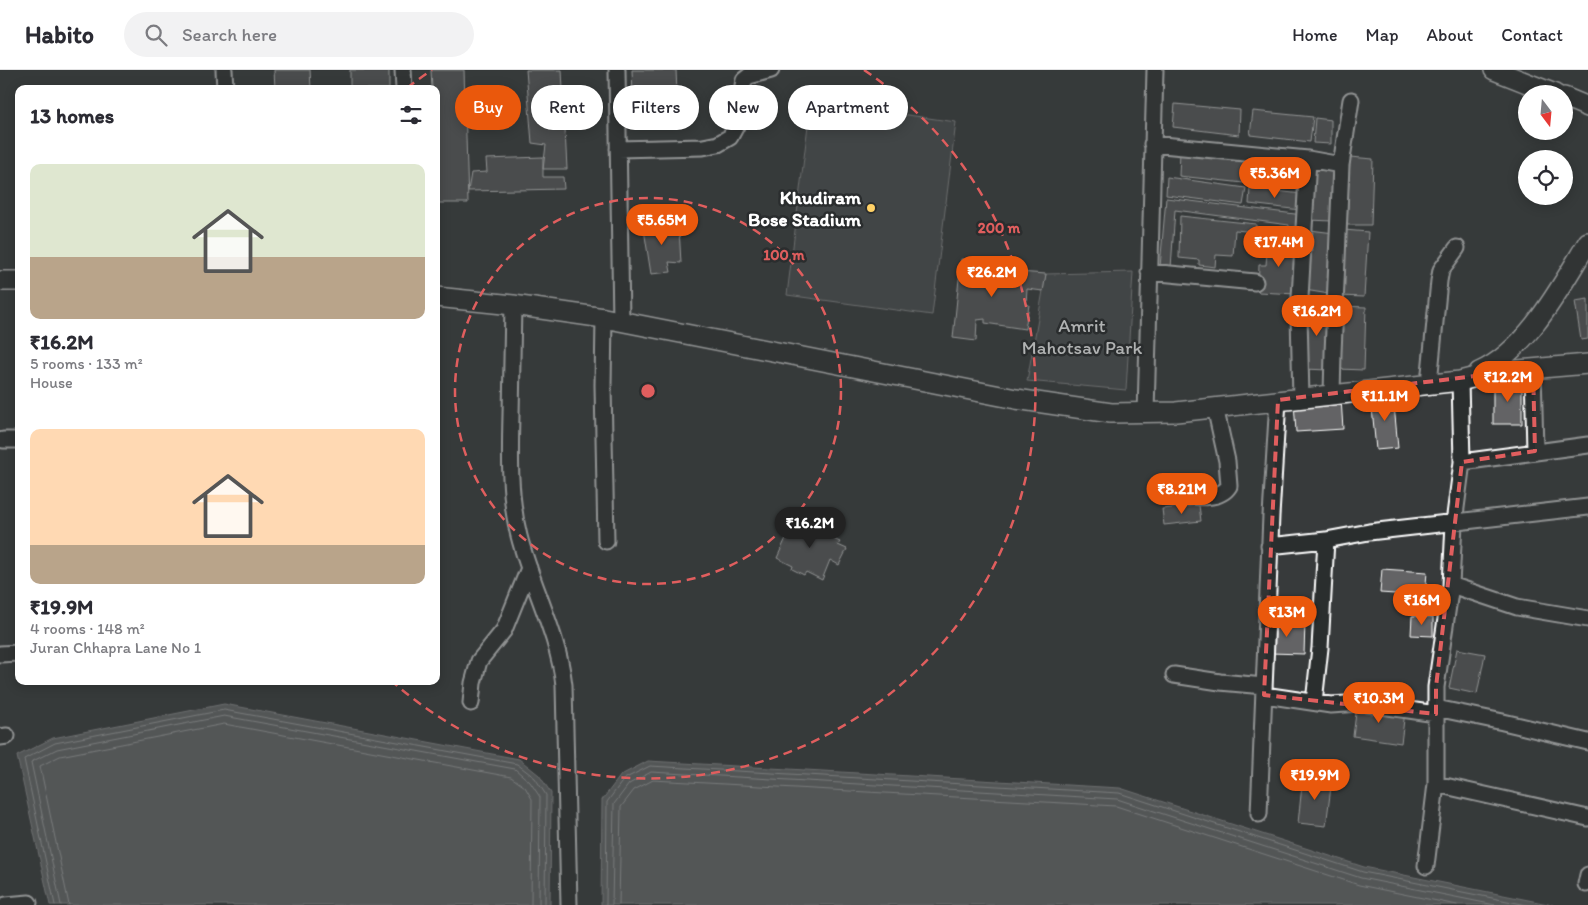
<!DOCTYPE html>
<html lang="en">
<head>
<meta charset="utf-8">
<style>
	:root { --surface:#fff; --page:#f2f2f3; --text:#2b2b33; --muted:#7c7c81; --line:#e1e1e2; --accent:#ea580c }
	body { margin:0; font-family:Itim,sans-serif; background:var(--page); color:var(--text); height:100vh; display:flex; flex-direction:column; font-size:19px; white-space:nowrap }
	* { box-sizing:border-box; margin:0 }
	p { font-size:16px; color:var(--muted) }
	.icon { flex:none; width:28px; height:28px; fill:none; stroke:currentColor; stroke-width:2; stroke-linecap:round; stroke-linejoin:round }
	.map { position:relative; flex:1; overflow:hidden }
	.drawer { position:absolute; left:15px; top:15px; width:425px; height:600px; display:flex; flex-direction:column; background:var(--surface); border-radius:10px; box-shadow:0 2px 12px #0003 }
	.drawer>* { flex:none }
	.banner { position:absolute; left:455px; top:15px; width:475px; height:45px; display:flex; gap:10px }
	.needle { width:32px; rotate:164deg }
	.tools { position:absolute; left:1518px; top:15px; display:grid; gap:10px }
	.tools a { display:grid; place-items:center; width:55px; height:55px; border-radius:50%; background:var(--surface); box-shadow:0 2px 12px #0003; font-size:25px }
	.price { position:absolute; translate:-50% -42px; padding:0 11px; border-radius:18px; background:var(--accent); color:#fff; font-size:16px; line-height:32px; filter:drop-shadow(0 1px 2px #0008) }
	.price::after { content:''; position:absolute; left:50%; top:30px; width:15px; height:11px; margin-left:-8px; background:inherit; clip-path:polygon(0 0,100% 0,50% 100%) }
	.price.on { background:#222; color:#fff }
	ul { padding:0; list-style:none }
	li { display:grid; align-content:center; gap:10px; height:265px; padding:0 15px }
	li span { display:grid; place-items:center; height:155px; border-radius:10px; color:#555 }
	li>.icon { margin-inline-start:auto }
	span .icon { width:90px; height:90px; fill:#fffc; stroke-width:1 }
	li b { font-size:21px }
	h2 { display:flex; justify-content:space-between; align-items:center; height:60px; padding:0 15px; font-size:21px }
	.tag { padding:0 18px; border-radius:22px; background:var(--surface); box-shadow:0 2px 12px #0003; font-size:18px; line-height:45px }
	.tag.on { background:var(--accent); color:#fff }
	header { display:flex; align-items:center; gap:30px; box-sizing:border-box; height:70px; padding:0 25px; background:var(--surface); border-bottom:1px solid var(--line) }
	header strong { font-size:24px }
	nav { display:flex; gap:28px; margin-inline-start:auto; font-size:18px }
	.search { width:350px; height:45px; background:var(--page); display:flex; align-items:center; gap:12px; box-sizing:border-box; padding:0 18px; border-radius:28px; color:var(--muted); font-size:19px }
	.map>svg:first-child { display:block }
</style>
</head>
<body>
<header>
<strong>Habito</strong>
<div class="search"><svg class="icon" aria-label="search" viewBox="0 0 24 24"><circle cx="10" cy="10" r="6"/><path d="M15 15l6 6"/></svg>Search here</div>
<nav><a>Home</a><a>Map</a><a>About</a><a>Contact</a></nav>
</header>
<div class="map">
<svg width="1588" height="835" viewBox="0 0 1588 835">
	<rect width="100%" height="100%" fill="#373a3b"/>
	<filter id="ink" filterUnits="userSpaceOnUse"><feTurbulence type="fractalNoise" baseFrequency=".02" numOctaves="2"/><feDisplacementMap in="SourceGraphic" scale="10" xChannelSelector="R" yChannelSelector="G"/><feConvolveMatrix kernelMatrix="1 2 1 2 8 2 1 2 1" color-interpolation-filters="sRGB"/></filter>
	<g filter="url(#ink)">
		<path fill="#505354" stroke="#a8a9aa" d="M811 31 956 52 932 245 787 225Z
			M1133 202 1126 320 1027 311 1046 204Z"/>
		<path fill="#767879" stroke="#adaeaf" d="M224 634 519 689 539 705 551 723 550 835H50L17 686 53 668Z
			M648 691 1120 718 1364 797 1553 835H601L602 730 621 705Z"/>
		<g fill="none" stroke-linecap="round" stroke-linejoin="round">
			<path stroke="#c8c9c9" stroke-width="1" d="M55 835 24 689 55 673 224 640 517 694 535 708 546 725 545 835
				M61 835 31 692 57 679 224 646 515 699 530 712 540 727 539 835
				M69 835 40 696 60 686 224 654 511 707 525 717 532 729 531 835
				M606 835 607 732 624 709 650 696 1119 723 1363 802 1527 835
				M612 835 614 734 629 714 651 702 1117 729 1361 808 1495 835
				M619 835 621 737 634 720 653 710 1116 736 1359 815 1457 835"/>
		</g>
		<path fill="#636465" stroke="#fff" d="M274 0H310L311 19H275Z
			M350 0H389V19H350Z
			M431 0H464L468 133H437L436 19H432Z
			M526 0H562L567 99H543L546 75 532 73Z
			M632 0H676L677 24H663L664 36H648L647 25 633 26Z
			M1175 34 1240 40 1239 65 1173 57Z
			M1253 41 1313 47 1310 72 1250 65Z
			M1315 48 1331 50V74L1313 73Z
			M1180 81 1246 89 1244 113 1179 106Z
			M543 87V107H563L564 119 468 121 471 103 487 102 486 89Z
			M1350 87 1373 89 1371 155H1347Z
			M1254 89 1303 96 1301 116 1253 110Z
			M1311 95 1335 97 1332 151 1309 150Z
			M1167 107 1246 118 1243 135 1166 125Z
			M1250 118 1302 124 1301 140 1249 134Z
			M1166 128 1303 145 1299 166 1288 164 1289 155 1175 140 1171 198 1160 197Z
			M1180 146 1256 154V162L1235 160 1233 186 1216 185 1215 197 1199 195V190L1179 188Z
			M664 150 666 160 679 158 681 193 669 192 671 202 651 204 643 153Z
			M1310 160 1334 163 1329 224 1305 220Z
			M1344 160 1368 162 1364 227 1339 226Z
			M1268 169 1298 173 1296 224 1258 222 1259 195H1266Z
			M961 189 988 192 987 200 984 202V207H990L991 200 1046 204 1043 221 1027 219 1026 234 1029 235 1025 259 985 253V249L977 250 976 271 953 268Z
			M1588 229V269L1581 270 1575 231Z
			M1305 234H1330L1328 300 1304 299Z
			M1340 236 1366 237 1364 300 1338 299Z
			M1522 311V354H1493V312Z
			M1393 324 1398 378 1376 380 1371 327Z
			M1341 329 1343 359 1296 362 1294 332Z
			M1199 435 1201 451 1164 455 1162 439Z
			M788 450 798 454 800 451 815 458 820 452 826 456 823 464 840 472 838 475 847 479 839 495 830 490 822 510 806 502 804 505 792 499 793 496 777 488 787 466 783 464Z
			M1382 499 1427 502 1425 526 1380 523Z
			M1412 546 1433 547V566L1411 565Z
			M1271 551 1305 552 1304 584 1270 583Z
			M1457 579 1485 584 1477 624 1449 618Z
			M1357 636 1405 642 1401 673 1353 666Z
			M1303 706 1332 709 1326 756 1298 753Z"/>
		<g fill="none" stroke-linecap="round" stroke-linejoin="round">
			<defs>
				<path id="minor" d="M224 0 225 19
					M403 0 404 19
					M617 0 621 251
					M1152 74 1308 89 1341 95
					M618 79 703 77 718 74 730 67 736 56 744 10 749 6 771 0
					M1149 202 1255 212
					M513 235C512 272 512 309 511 345 510 386 509 427 519 466 532 517 558 563 564 615L569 835
					M604 248 603 315 606 471
					M1533 299 1535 381
					M1429 313 1439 211 1441 200 1457 178
					M1332 324 1333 283 1341 95 1351 30
					M1301 328 1299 245 1308 89
					M1146 343 1155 0
					M3 370H19
					M1462 392 1588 375
					M1175 424C1191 426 1219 432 1229 416L1227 391 1215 337
					M1269 476 1326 470 1369 462 1588 437
					M1451 515 1517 537 1588 549
					M0 584 19 583
					M1174 605 1220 612 1264 616
					M1264 625 1331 635 1361 633 1436 644
					M1314 632 1320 578 1326 470
					M471 633 473 613 479 591 504 560 529 498
					M1436 638 1503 652 1588 672
					M0 667 7 666
					M1436 714 1588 748
					M1259 744 1271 446 1278 330
					M1426 796 1436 714V617L1451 515 1454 453 1462 392 1460 311
					M1586 814 1588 805
					M6 835 29 833"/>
				<path id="major" d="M1494 0 1555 24
					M1564 27 1588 37
					M0 211H19
					M436 227 513 235 604 248 1016 329 1111 343 1176 342 1460 311 1495 302 1588 294
					M1479 302C1528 280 1561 216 1588 172"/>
			</defs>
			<use href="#minor" stroke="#fff" stroke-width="19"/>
			<use href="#major" stroke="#fff" stroke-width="22"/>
			<use href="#minor" stroke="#2a2d2e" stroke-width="15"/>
			<use href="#major" stroke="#2a2d2e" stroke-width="19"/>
		</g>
	</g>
	<path d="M0 0H1588V835H0ZM1533 299 1535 381 1462 392 1436 617V644L1264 625 1278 330Z" fill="#373a3b" fill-opacity=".55" fill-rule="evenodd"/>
	<path fill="none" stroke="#e05e5e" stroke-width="4" stroke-dasharray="10 6" stroke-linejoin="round" d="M1533 299 1535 381 1462 392 1436 617V644L1264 625 1278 330Z"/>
	<g fill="none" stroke="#e05e5e" stroke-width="2.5" stroke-dasharray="9 6">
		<circle cx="648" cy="321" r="193"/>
		<path d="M407 18A387 387 0 0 1 432 0M864 0A387 387 0 1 1 394 613"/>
	</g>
	<circle fill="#ffd166" stroke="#2a2d2e" stroke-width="2" cx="871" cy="138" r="5"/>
	<g text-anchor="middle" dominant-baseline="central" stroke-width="5" stroke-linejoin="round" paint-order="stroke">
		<g font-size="19" font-weight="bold" fill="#fff" stroke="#2a2d2e" text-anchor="end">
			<text x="861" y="127">Khudiram<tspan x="861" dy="22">Bose Stadium</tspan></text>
		</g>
		<g font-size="19" fill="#b0b2b2" stroke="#2a2d2e">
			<text x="1082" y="255">Amrit<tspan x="1082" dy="22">Mahotsav Park</tspan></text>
		</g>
	</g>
	<circle cx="648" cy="321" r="8" fill="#e05e5e" stroke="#2a2d2e" stroke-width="2.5"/>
	<g font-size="15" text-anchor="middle" font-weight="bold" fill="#e05e5e" stroke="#2a2d2e" stroke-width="5" stroke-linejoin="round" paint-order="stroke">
		<text x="999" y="163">200 m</text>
		<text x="784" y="190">100 m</text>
	</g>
</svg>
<div class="tools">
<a><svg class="needle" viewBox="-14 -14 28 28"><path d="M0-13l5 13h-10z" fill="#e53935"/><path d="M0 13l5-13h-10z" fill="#7c7c81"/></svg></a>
<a><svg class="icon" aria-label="locate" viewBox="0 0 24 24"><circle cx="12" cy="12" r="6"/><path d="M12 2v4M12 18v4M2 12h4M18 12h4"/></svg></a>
</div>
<b class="price" style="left:1275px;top:129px">₹5.36M</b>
<b class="price" style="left:662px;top:176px">₹5.65M</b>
<b class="price" style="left:1279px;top:198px">₹17.4M</b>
<b class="price" style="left:992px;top:228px">₹26.2M</b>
<b class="price" style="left:1317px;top:267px">₹16.2M</b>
<b class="price" style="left:1508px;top:333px">₹12.2M</b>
<b class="price" style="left:1385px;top:352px">₹11.1M</b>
<b class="price" style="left:1182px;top:445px">₹8.21M</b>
<b class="price on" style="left:810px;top:479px">₹16.2M</b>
<b class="price" style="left:1422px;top:556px">₹16M</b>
<b class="price" style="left:1287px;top:568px">₹13M</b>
<b class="price" style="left:1379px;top:654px">₹10.3M</b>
<b class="price" style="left:1315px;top:731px">₹19.9M</b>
<div class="banner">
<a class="tag on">Buy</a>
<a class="tag">Rent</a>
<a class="tag">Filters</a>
<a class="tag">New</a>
<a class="tag">Apartment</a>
</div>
<section class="drawer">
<h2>13 homes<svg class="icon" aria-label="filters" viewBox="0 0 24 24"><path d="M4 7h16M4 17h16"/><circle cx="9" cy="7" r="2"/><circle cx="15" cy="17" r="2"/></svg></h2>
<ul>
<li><span style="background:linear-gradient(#dfe7d0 60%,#b9a48a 0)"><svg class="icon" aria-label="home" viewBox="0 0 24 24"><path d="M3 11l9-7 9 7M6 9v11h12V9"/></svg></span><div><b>₹16.2M</b><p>5 rooms · 133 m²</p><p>House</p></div></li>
<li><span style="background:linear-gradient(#ffd9b3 75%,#b9a48a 0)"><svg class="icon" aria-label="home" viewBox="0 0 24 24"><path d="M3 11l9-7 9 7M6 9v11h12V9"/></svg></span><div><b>₹19.9M</b><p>4 rooms · 148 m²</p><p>Juran Chhapra Lane No 1</p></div></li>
</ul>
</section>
</div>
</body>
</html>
